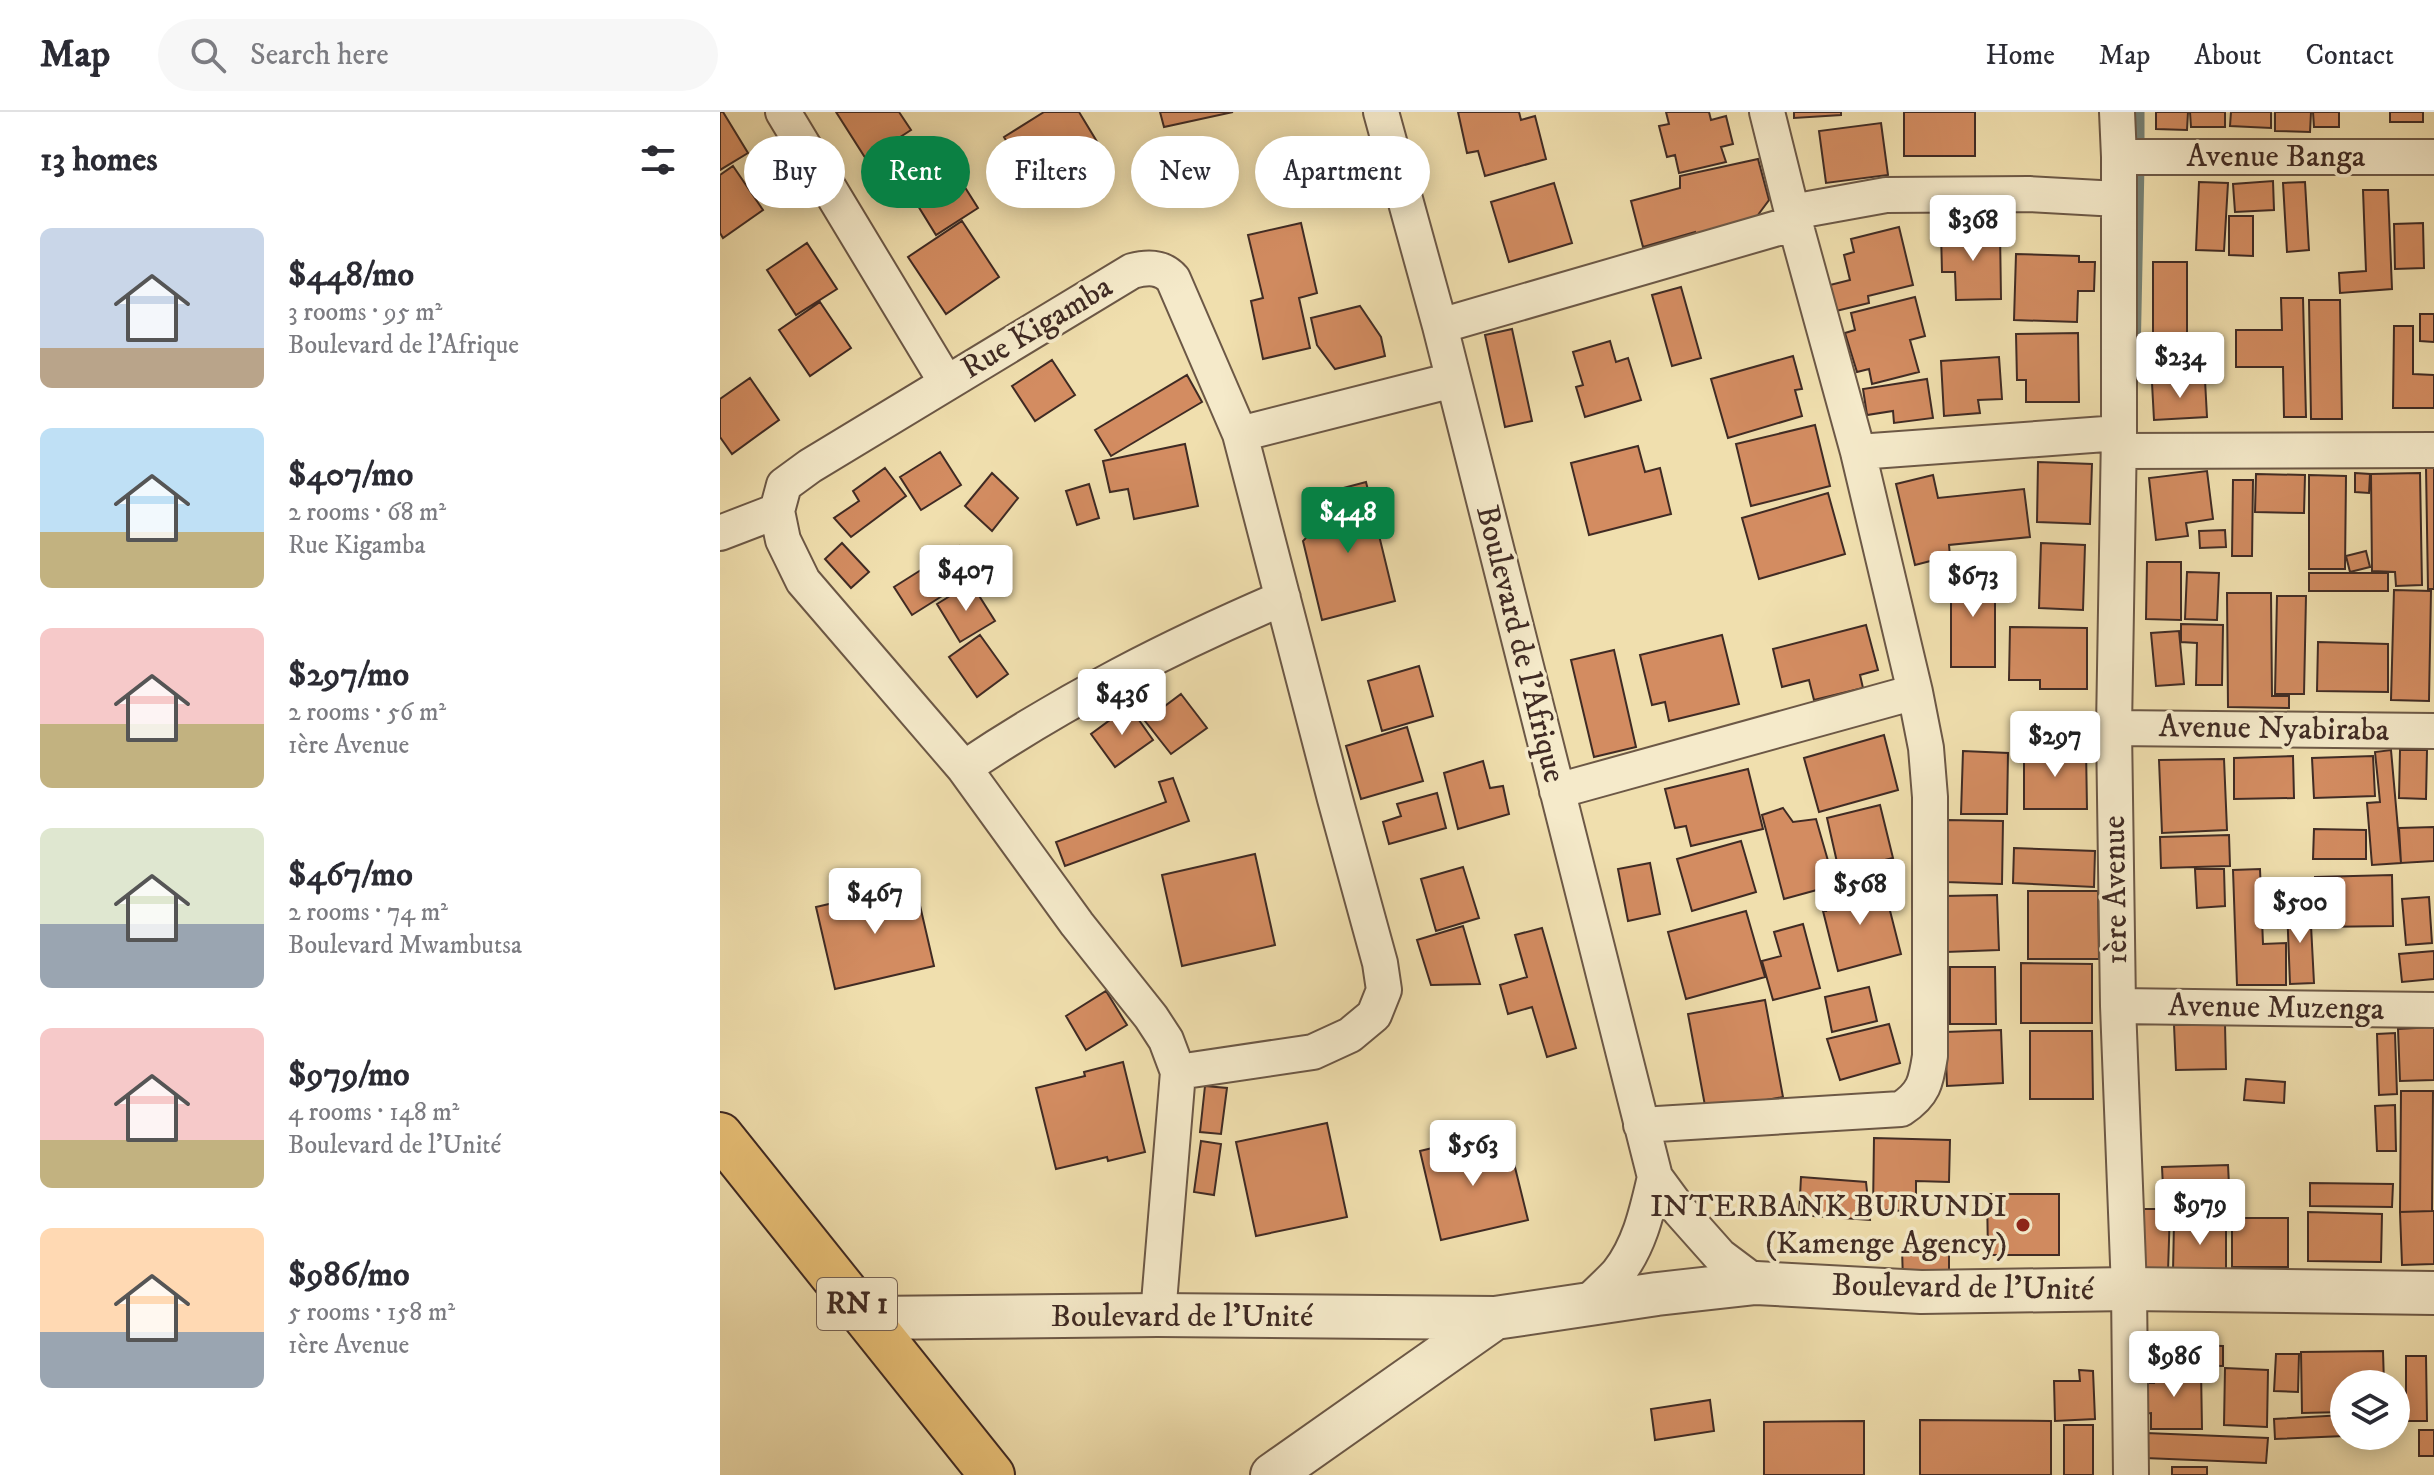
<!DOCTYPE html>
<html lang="en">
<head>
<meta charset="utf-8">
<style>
	:root { --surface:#fff; --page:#f7f7f7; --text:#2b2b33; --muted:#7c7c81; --line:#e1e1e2; --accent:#0b8043 }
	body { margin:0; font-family:"IM FELL DW Pica",serif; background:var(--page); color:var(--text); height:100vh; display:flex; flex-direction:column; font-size:30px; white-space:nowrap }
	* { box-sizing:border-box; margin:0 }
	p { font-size:26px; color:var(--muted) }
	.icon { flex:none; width:44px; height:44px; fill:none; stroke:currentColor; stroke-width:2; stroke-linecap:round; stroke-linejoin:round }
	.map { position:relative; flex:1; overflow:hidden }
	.drawer { display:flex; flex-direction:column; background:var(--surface); width:720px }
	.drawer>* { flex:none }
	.hud { position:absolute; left:24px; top:24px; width:760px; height:72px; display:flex; gap:16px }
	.controls { position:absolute; left:1610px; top:1258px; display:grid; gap:16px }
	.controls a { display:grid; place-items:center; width:80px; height:80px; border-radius:50%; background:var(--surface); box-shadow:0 4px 20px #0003; font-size:40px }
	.price { position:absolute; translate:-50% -68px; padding:0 18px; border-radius:8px; background:#fff; color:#222; font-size:26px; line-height:52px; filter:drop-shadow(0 2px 4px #0008) }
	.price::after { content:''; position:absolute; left:50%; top:48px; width:24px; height:18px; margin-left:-12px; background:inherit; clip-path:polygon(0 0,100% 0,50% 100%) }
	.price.current { background:var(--accent); color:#fff }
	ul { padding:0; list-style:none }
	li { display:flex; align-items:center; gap:24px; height:200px; padding:0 40px }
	li span { display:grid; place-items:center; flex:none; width:224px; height:160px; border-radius:12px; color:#555 }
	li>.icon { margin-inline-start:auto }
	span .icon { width:96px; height:96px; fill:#fffc; stroke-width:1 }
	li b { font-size:34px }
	h2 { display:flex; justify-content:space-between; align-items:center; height:96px; padding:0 40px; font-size:34px }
	.pill { padding:0 28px; border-radius:36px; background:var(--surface); box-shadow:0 4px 20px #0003; font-size:28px; line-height:72px }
	.pill.current { background:var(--accent); color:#fff }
	header { display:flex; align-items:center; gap:48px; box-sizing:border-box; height:112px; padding:0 40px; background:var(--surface); border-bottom:2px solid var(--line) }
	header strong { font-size:38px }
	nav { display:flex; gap:44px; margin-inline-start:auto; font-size:28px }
	.search { width:560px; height:72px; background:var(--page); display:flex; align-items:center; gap:20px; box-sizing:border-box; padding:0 28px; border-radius:44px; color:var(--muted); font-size:30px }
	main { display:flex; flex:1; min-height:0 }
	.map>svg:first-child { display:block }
</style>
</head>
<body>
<header>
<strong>Map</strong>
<div class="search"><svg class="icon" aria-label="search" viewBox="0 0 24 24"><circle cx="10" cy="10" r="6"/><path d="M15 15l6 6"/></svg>Search here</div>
<nav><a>Home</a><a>Map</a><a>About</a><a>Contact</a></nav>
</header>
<main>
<section class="drawer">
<h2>13 homes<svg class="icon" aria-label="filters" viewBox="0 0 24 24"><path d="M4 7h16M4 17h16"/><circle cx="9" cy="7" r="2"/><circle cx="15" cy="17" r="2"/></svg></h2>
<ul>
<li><span style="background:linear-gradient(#c9d6e8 75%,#b9a48a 0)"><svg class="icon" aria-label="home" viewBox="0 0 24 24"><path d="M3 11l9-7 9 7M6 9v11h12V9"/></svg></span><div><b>$448/mo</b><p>3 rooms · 95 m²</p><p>Boulevard de l'Afrique</p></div></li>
<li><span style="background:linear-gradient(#bfe0f5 65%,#c2b280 0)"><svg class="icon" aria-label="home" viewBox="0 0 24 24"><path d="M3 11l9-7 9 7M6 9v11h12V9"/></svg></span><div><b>$407/mo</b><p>2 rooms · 68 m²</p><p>Rue Kigamba</p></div></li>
<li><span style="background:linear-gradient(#f6c9c9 60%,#c2b280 0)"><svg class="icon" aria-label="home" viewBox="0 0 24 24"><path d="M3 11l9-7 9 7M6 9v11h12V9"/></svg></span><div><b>$297/mo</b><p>2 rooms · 56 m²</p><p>1ère Avenue</p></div></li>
<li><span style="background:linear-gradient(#dfe7d0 60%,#9aa5b1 0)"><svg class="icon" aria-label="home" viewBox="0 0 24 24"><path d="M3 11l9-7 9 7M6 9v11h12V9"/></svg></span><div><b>$467/mo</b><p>2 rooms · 74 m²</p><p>Boulevard Mwambutsa</p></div></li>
<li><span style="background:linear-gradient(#f6c9c9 70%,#c2b280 0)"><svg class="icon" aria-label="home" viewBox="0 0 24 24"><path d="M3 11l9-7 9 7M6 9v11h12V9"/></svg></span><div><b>$979/mo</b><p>4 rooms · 148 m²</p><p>Boulevard de l'Unité</p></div></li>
<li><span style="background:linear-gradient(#ffd9b3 65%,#9aa5b1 0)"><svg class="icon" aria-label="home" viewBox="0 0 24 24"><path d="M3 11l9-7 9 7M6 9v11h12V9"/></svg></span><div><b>$986/mo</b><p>5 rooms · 158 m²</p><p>1ère Avenue</p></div></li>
</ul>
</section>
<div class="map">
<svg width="1714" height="1363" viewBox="0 0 1714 1363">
	<rect width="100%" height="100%" fill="#f0dfae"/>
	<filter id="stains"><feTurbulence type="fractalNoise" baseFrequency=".0025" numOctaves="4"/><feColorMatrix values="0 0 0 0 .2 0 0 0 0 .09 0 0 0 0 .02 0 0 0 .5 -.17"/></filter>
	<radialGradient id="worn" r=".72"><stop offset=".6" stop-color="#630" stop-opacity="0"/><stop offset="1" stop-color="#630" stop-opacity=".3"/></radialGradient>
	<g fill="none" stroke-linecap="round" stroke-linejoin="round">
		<path stroke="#768276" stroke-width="9" d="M1420 0V37
			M1416 249 1420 52"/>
	</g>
	<path fill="#d38c61" stroke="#402b24" stroke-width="2" d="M0 0H3L28 41 0 58Z
		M116 0H179L191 18 146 47Z
		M324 0H359L379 33 353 48 345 35 305 60 284 25Z
		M440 0H513L444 15Z
		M738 0H799L801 8 815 4 826 47 765 64 758 39 747 41Z
		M946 0H989L991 8 1006 4 1013 32 1001 35 1006 50 959 61 955 43 947 45 939 14 949 12Z
		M1074 0H1121V3L1074 6Z
		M1184 0H1255V44H1184Z
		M1436 0H1468L1467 18 1436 17Z
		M1470 0H1505V15H1471Z
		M1511 0H1551V16L1510 14Z
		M1555 0H1591L1590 20 1555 19Z
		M1593 0H1619V15H1594Z
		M1670 0H1703V10H1670Z
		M1161 11 1168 63 1106 71 1099 19Z
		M1038 47 1049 88 1032 111 976 127 975 120 923 135 911 89 960 76V64Z
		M229 50 258 96 216 123 187 76Z
		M13 54 43 98 3 126 0 121V63Z
		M1553 69 1554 98 1515 100 1513 72Z
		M1479 70 1508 71 1504 139 1476 138Z
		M1585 70 1589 138 1567 140 1563 71Z
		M834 71 852 131 789 150 771 90Z
		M1643 78H1668L1672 177 1620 181 1619 161 1646 159Z
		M1509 104H1533V144L1509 143Z
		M242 109 279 165 226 202 188 145Z
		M581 111 597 181 579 186 590 236 543 247 531 189 543 186 528 123Z
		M1703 111 1704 156 1675 157 1674 112Z
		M1179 115 1193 173 1148 184 1149 191 1116 199 1110 173 1130 168 1124 143 1134 140 1131 127Z
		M1280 119 1281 187 1236 188 1235 160H1222L1221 120Z
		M87 131 117 177 76 203 47 158Z
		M1296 142 1359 144V150H1375L1374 179H1358L1357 210 1294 208Z
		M1433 150H1467V228H1433Z
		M961 175 981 246 952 254 932 183Z
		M1195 185 1205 224 1190 228 1199 260 1152 272 1149 257 1137 260 1125 221 1135 218 1131 201Z
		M1561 186H1583L1586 305H1564L1563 255H1516V218H1562Z
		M1589 188H1620L1622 307H1591Z
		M100 190 131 236 90 264 59 218Z
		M640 194 661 225 665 244 615 257 597 233 591 206Z
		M1700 202H1714V230L1700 229Z
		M1674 214H1693V262L1714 263V296H1673Z
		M792 217 812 309 785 315 765 223Z
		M1358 221 1359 290H1306V268H1297L1296 222Z
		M890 229 896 250 908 246 921 288 865 305 856 275 863 273 853 240Z
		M1468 230 1470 267 1435 269 1433 233Z
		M1073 244 1082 277 1075 278 1082 304 1008 326 991 267Z
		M1279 245 1282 287 1258 288 1260 301 1224 304 1221 249Z
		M332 248 355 283 315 309 292 274Z
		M467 263 482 290 391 344 375 318Z
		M30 266 59 308 12 342 0 325V287Z
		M1207 267 1213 306 1174 311 1173 299 1147 303 1143 277Z
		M1485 268 1487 305 1434 308 1432 271Z
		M1095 313 1110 374 1031 394 1016 332Z
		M465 332 478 394 414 407 408 377 390 380 383 349Z
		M918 334 925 360 940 356 951 402 869 423 851 351Z
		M220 340 241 373 201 398 180 365Z
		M1318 350 1372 352 1370 412 1317 410Z
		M1706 355H1714V477H1708Z
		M165 356 186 384 131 425 114 406 139 389 133 379Z
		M1487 359 1493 407 1466 411 1468 424 1436 428 1429 366Z
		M272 361 298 386 272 419 245 394Z
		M1635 361 1650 362 1649 381 1635 380Z
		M1700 361 1702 473 1676 474 1675 460 1652 459 1651 362Z
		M1536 362 1585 363 1584 401 1535 400Z
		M1213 363 1218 386 1304 377 1310 425 1229 433 1230 444 1195 453 1176 372Z
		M1589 363 1626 364 1625 457H1589Z
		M1513 368H1533L1532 444H1512Z
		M646 370 675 489 602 508 583 429 602 409 597 383Z
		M369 372 379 406 357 413 346 379Z
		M1108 381 1125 442 1039 467 1022 406Z
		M1505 418 1506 435 1480 436 1479 419Z
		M122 431 149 460 131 476 105 447Z
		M1321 431 1365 433 1363 498 1319 496Z
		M239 434 257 462 192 503 174 475Z
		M1646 439 1650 455 1630 460 1626 444Z
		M1427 450H1461V508L1426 507Z
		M1231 458 1275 459V555H1231Z
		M1467 460 1499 461 1497 508 1465 507Z
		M1589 461H1668V479H1589Z
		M251 471 275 509 240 530 217 492Z
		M1674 478 1711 479 1709 589 1671 588Z
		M1507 481H1551L1552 584H1569V596L1508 595Z
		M1557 484H1586L1584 582H1555Z
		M1461 512 1503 513 1502 573H1476L1477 531 1461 530Z
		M1146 513 1158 558 1140 563 1143 576 1094 588 1089 568 1062 575 1053 537Z
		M1290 515 1367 516V577H1320V568H1289Z
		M1459 519 1464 572 1436 574 1431 521Z
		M260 523 288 562 257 585 229 545Z
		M1002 523 1019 592 949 609 945 590 932 593 920 543Z
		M1598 530 1668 532V580L1597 579Z
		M894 538 916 635 874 645 851 548Z
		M699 554 713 604 662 619 648 569Z
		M461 582 487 616 451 642 425 609Z
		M409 594 433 628 395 655 371 622Z
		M687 615 703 669 641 687 626 634Z
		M1164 623 1178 678 1099 700 1084 646Z
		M1304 636H1366L1367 697H1304Z
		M1671 638 1681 751 1652 753 1647 691 1660 690 1655 640Z
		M1680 638H1707L1706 687 1679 686Z
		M1243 639 1288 641 1287 702H1241Z
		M1573 644 1574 686 1514 687V646Z
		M1653 644 1655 684 1594 686 1592 646Z
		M1504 647 1507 718 1442 721 1439 648Z
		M763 649 770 676 783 674 789 702 738 717 724 661Z
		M1028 657 1043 717 971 734 966 714 955 716 945 677Z
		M453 666 469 709 345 754 336 730 446 690 439 670Z
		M717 681 726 716 669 732 663 710 681 704 677 692Z
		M1160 693 1173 746 1119 759 1107 706Z
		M1063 696 1073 710 1096 707 1115 773 1064 787 1042 703Z
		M1227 708 1283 709 1282 772 1226 770Z
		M1714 715V749L1681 751 1679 716Z
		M1594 717 1646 718V747H1593Z
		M1509 723 1510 754 1441 756 1440 725Z
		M1021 729 1036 780 972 799 957 747Z
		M1294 736 1375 739 1374 775 1293 771Z
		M535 742 555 833 462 854 442 763Z
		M930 751 940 802 908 809 898 757Z
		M743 755 759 806 716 819 701 767Z
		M1475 757H1504L1505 794 1477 796Z
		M1540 757 1543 832 1566 831V873H1517L1513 758Z
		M1672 763 1673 814 1596 815 1595 765Z
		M1147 771 1151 787 1166 783 1181 842 1118 859 1103 799H1106L1102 783Z
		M195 772 214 854 115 877 96 795Z
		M1308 779H1378L1379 847H1308Z
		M1277 783 1279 838 1226 840 1224 784Z
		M1709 785 1712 831 1686 833 1682 787Z
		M1590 794 1594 871 1570 872 1567 795Z
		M1026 799 1045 865 966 887 948 820Z
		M1083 812 1100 876 1053 888 1042 849 1061 844 1054 820Z
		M743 814 760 872 711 873 697 828Z
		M822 816 856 936 827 945 812 895 788 902 780 873 807 865 795 823Z
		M1714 839V867L1682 870 1679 842Z
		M1301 851 1372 852V911H1301Z
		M1230 855H1275L1276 912H1230Z
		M1149 875 1157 909 1112 920 1105 885Z
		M386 879 407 913 366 938 346 904Z
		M1045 888 1063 985 986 999 968 902Z
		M1169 912 1180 951 1120 968 1107 927Z
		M1505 912 1506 957 1456 958 1454 913Z
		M1714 915V968L1680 969 1678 917Z
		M1281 918 1283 971 1227 974 1225 920Z
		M1310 919H1372L1373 987H1310Z
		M1675 921 1677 982 1659 983 1657 922Z
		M403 950 425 1040 388 1049 387 1045 336 1057 316 976 365 964 364 960Z
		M1526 967 1565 970 1564 991 1524 988Z
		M485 974 507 976 501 1022 480 1020Z
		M1681 979H1713L1712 1099 1680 1100Z
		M1675 993 1676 1039H1657L1655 994Z
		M607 1011 627 1105 536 1124 516 1030Z
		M1154 1026 1230 1028 1229 1070 1196 1069V1099L1153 1098Z
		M788 1027 808 1108 721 1128 700 1039 737 1030 739 1038Z
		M481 1029 501 1032 494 1083 474 1080Z
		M1508 1053 1510 1093 1444 1095 1442 1055Z
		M1081 1065 1146 1070 1150 1108 1079 1103Z
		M1590 1071 1673 1072 1672 1095 1590 1094Z
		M1267 1082H1339V1143H1268Z
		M1421 1097H1450L1448 1160 1418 1157Z
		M1712 1099H1714V1152L1682 1153 1680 1100Z
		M1588 1100 1662 1102 1661 1150 1588 1149Z
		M1512 1106H1568V1155H1512Z
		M1454 1110H1506V1159L1453 1160Z
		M1229 1135V1168L1183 1169 1182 1136Z
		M1423 1232 1503 1234V1254L1422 1252Z
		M1663 1239 1664 1272H1624V1300L1582 1301 1581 1240Z
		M1556 1242H1579L1578 1280 1554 1279Z
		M1686 1244H1706L1707 1309H1686Z
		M1505 1256 1548 1258 1547 1315 1504 1313Z
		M1433 1257H1481L1482 1317H1431V1301L1421 1302V1271H1434Z
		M1359 1258 1373 1259 1375 1307 1335 1309 1334 1269H1360Z
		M990 1288 994 1319 935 1328 931 1297Z
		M1624 1303V1324L1555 1327 1554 1307Z
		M1200 1308 1331 1309V1363H1200Z
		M1144 1309V1363H1044V1310Z
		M1344 1313H1373V1363H1344Z
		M1699 1318H1714V1344H1699Z
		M1426 1321 1548 1326 1546 1351 1425 1346Z
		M1452 1355H1487V1363H1452Z"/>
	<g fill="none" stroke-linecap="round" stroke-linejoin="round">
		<defs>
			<path id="minor" d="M63 0 226 270
				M661 0 720 214 935 1065 960 1099 1000 1144 1036 1171
				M1397 0 1399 45V321L1394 616 1398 894 1409 1177 1411 1363
				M1399 45H1714
				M1072 100 1166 83 1309 82 1398 87
				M720 214 1075 111
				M520 322 733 268
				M1399 339 1714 338
				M1138 340 1399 321
				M0 421 57 399
				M1394 616 1714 619
				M244 656C347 587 449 535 563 486
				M837 679 1195 580
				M1398 894 1714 898
				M921 1013 1181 997C1204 982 1206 970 1210 944V685L1206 636 1195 580 1138 340 1072 100 1047 0
				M866 1193C876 1182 888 1172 898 1161 920 1133 927 1099 935 1065
				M438 1203 458 960 446 928 431 905 357 812 244 656 83 469 63 428 57 399 64 373 90 354 412 159C427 155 442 154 453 167L520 322 615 687 660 851 664 878 654 903 630 923 593 940 458 960"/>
			<path id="tertiary" d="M149 1206 438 1203 775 1206 937 1182 1036 1171 1201 1180 1409 1177 1714 1181
				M552 1363 775 1206"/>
			<path id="trunk" d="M0 1023 272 1363"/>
		</defs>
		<use href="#minor" stroke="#6c5846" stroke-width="38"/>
		<use href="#tertiary" stroke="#6c5846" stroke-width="46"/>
		<use href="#trunk" stroke="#402b24" stroke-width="48"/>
		<use href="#minor" stroke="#f5eaca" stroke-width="34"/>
		<use href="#tertiary" stroke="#f5eaca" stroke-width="42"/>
		<use href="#trunk" stroke="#e8c077" stroke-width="44"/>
	</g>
	<circle fill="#8f2418" stroke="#f5eaca" stroke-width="3" cx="1303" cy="1113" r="8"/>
	<g text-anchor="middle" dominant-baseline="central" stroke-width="7" stroke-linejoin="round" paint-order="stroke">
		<rect fill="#f5eaca" stroke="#766456" stroke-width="2" x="97" y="1166" width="80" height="52" rx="6"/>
		<g font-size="30" font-weight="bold" fill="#402b24">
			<text x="137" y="1192">RN 1</text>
		</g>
		<g font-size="32" fill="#402b24" stroke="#f5eaca">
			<text x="1556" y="45">Avenue Banga</text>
			<text transform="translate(317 216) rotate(-31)">Rue Kigamba</text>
			<text transform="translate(800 532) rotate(76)">Boulevard de l'Afrique</text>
			<text transform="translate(1554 617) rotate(1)">Avenue Nyabiraba</text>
			<text transform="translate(1396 778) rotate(-91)">1ère Avenue</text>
			<text transform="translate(1556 896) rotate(1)">Avenue Muzenga</text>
			<text transform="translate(1243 1176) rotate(1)">Boulevard de l'Unité</text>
			<text x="462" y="1205">Boulevard de l'Unité</text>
		</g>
		<g font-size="32" fill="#402b24" stroke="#f5eaca" text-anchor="end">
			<text x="1287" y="1095">INTERBANK BURUNDI<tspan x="1287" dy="37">(Kamenge Agency)</tspan></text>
		</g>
	</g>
	<rect width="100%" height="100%" filter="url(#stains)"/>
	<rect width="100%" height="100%" fill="url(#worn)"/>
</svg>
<div class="controls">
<a><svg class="icon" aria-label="layers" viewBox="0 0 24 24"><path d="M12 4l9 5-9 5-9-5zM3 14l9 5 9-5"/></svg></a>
</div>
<b class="price" style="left:1253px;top:151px">$368</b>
<b class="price" style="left:1460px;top:288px">$234</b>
<b class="price current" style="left:628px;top:443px">$448</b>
<b class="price" style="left:246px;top:501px">$407</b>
<b class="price" style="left:1253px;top:507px">$673</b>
<b class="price" style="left:402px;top:625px">$436</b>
<b class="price" style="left:1335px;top:667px">$297</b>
<b class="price" style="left:1140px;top:815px">$568</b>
<b class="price" style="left:155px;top:824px">$467</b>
<b class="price" style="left:1580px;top:833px">$500</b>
<b class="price" style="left:753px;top:1076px">$563</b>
<b class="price" style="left:1480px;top:1135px">$979</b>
<b class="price" style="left:1454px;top:1287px">$986</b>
<div class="hud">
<a class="pill">Buy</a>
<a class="pill current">Rent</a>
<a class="pill">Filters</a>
<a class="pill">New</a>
<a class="pill">Apartment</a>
</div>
</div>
</main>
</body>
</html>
